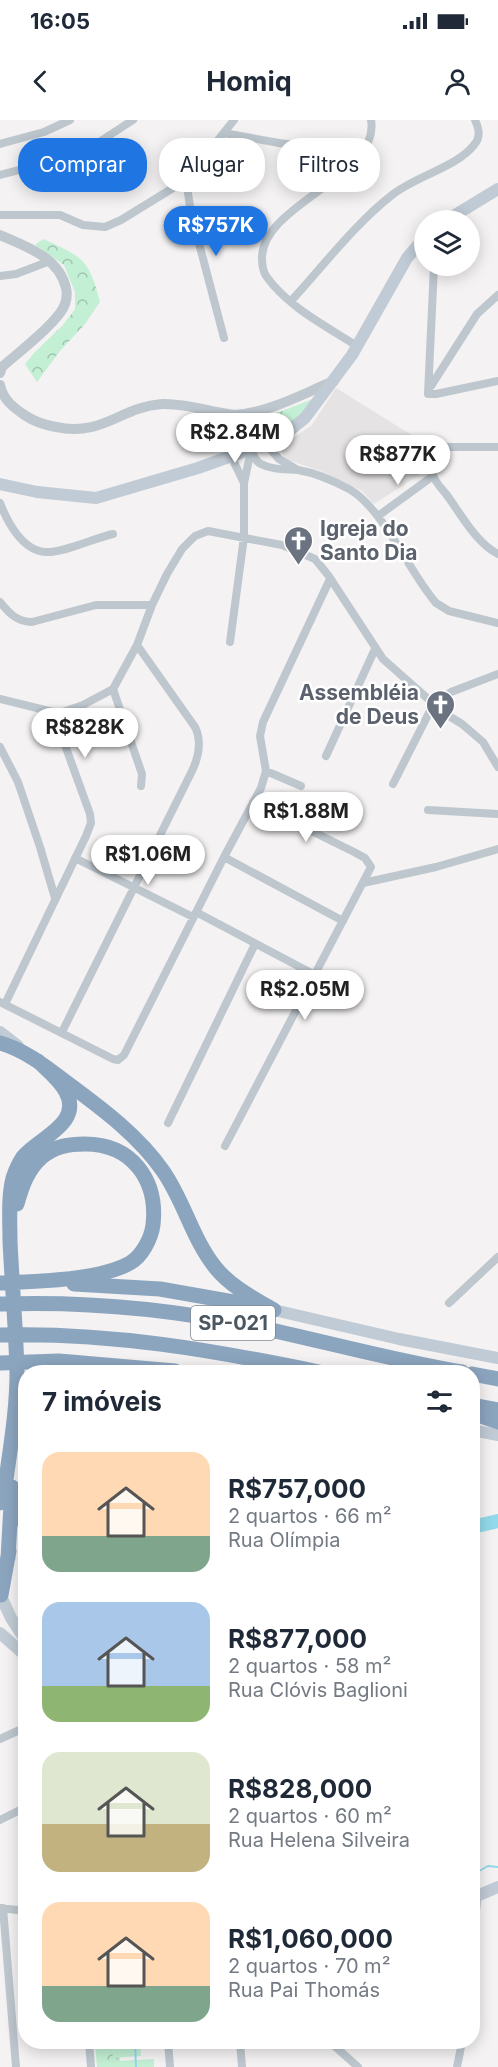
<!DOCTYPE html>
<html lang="pt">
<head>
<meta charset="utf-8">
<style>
	:root { --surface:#fff; --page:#f6f6f7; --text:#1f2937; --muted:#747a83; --accent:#1f75e2 }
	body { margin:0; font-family:Inter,sans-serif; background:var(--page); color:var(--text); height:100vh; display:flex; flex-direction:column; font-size:22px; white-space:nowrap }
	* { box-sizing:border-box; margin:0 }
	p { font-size:20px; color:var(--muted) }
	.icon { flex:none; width:33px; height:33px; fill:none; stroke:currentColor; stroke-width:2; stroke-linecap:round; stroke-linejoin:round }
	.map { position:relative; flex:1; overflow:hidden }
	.sheet { position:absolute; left:18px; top:1245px; width:462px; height:684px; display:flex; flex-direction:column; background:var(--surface); border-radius:24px; box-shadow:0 3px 15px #0003 }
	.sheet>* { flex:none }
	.top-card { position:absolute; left:18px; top:18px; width:462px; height:54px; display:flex; gap:12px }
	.tools { position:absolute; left:414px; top:90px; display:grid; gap:12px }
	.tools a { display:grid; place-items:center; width:66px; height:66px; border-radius:50%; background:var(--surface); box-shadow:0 3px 15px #0003; font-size:30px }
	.price { position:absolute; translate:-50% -51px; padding:0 14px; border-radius:21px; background:#fff; color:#222; font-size:20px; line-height:39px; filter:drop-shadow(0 2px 3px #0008) }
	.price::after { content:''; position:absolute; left:50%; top:36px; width:18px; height:14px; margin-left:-9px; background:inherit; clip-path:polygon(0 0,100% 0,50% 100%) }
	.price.selected { background:var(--accent); color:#fff }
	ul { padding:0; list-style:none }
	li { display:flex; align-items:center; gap:18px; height:150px; padding:0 24px }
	li span { display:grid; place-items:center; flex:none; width:168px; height:120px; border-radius:18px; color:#555 }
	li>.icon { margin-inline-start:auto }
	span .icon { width:72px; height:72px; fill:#fffc; stroke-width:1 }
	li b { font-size:26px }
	h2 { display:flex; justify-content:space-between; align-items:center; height:72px; padding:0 24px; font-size:26px }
	.pill { padding:0 21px; border-radius:24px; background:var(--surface); box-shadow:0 3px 15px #0003; font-size:21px; line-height:54px }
	.pill.selected { background:var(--accent); color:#fff }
	.status { display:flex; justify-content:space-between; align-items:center; height:42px; padding:0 30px; background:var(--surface); direction:ltr }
	.status svg { height:16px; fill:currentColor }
	header { display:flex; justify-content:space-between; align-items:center; height:78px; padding:0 24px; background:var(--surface); font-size:27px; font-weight:700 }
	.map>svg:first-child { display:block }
</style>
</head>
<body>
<div class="status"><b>16:05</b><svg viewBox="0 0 49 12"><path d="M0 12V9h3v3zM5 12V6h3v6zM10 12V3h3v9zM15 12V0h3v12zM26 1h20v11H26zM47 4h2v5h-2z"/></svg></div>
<header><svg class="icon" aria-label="back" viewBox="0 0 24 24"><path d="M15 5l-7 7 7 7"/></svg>Homiq<svg class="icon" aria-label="person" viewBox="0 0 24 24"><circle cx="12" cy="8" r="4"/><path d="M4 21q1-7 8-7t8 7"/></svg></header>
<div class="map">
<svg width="498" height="1947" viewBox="0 0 498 1947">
	<defs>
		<pattern id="grass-tufts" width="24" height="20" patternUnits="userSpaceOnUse" patternTransform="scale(1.5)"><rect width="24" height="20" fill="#c3efd4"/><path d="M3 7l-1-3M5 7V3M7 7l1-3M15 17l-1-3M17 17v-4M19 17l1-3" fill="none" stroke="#a0c4af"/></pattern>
		<pattern id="forest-crowns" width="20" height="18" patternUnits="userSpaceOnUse" patternTransform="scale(1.5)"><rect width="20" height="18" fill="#c3efd4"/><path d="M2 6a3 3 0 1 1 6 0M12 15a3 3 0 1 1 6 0" fill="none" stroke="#a0c4af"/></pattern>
	</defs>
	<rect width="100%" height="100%" fill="#f4f2f2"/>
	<path fill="#e5e3e4" d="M336 268 410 314 426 330 419 355 374 384 362 371 321 351 285 339 280 327 312 305Z"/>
	<path fill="url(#grass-tufts)" d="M313 279 297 299 278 309 274 294Z"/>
	<path fill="url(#forest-crowns)" d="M43 119C83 137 89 139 100 182L85 204 60 231 37 262 25 244 34 233 63 205 75 189V172L64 145 35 125Z
		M95 1922H120V1947H97Z"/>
	<path fill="#c3efd4" d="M111 1922H140L141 1936 113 1938Z
		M154 1939V1947H119L118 1941Z"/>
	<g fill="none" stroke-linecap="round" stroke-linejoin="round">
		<path stroke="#92d9eb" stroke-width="2" d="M472 1755 488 1746 498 1747
			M135 1922 136 1947"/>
		<path stroke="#92d9eb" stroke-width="14" d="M472 1407 498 1401"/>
		<path stroke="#bec7ce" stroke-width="8" d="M224 13 279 23 334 30 353 43
			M0 24 44 12 70 0
			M0 55 74 36 93 26 133 0
			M186 60 191 93 224 218
			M0 95H60L83 105 105 107 121 100 186 60 234 0
			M434 146 428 274H436L498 261
			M0 156 16 154 50 141
			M291 181C322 147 357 102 392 75 416 56 457 47 474 25 481 17 479 9 475 0
			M357 226C326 206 288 187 266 156 263 151 262 144 262 138 262 84 381 56 371 0
			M431 266 477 194 498 175
			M265 323 279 339 296 349
			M498 327H440C429 332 429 345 433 355 435 362 442 369 446 374 461 394 476 423 498 434
			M251 329C254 336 255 341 261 344 272 350 285 349 298 350 316 353 334 361 349 369 383 388 409 452 436 483L449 491 498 503
			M231 336 244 363
			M0 383C7 401 22 431 46 432 64 433 94 418 113 414
			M378 396 433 356
			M0 482C9 493 17 502 32 502L96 485H152
			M230 522 244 417V363L251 330
			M113 569 142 654 141 666
			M0 579 53 592H63L83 585 113 569 137 525 152 485 167 454 182 429 195 416 208 411 282 425 315 439 328 455 383 539 444 593 462 604 483 622 498 647
			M0 627 18 662 40 727 55 778
			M326 636 375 529
			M266 651 301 666
			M393 664 434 583 451 572 498 554
			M428 690 498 694
			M224 737 343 801
			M75 738 193 797
			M363 763 436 747 498 729
			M196 792 315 855
			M0 882 113 939 118 940 124 935 224 737 261 668 266 651 260 616 263 602 330 459
			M5 884 86 716 91 703 90 694 53 592
			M62 912 193 649C199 635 202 621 195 607L137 525
			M168 1003 255 824
			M225 1026 371 747 365 738 354 732 253 682
			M449 1183 498 1137
			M0 1619 26 1607
			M0 1700 26 1687
			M0 1788 26 1791
			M3 1788 16 1947
			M472 1825 478 1774
			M89 1922 91 1947
			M168 1922 170 1947
			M240 1922 242 1947
			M330 1922 358 1947
			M457 1947 462 1922"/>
		<path stroke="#bec7ce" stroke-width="10" d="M0 115C25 126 59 137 66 168 68 177 66 185 60 193 46 212 20 231 2 247L0 253
			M0 265C3 280 14 288 26 296 35 302 45 305 56 307 103 317 120 287 162 284 185 283 211 292 234 295 269 293 302 274 334 261"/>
		<path stroke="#c1cbd5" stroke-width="12" d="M447 100 498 69
			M0 364 37 372 96 378 198 348 251 329 290 310 305 298 352 235 407 138 424 118
			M0 912 18 926
			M274 1190 399 1219 498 1238
			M472 1310 498 1315
			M0 1474 11 1498 26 1521
			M0 1513 26 1536
			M472 1778 498 1767"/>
		<path stroke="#8ca5bf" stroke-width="15" d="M0 923C25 930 46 947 66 962 101 988 138 1015 163 1051 184 1081 192 1118 215 1147 230 1166 253 1178 274 1190
			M0 1163C37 1161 97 1161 130 1143 142 1136 151 1119 153 1105 158 1060 132 1024 85 1024 69 1024 55 1026 42 1037 28 1049 22 1066 17 1084
			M74 1164 160 1169 262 1187
			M0 1184C85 1181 170 1189 253 1206 323 1221 392 1240 462 1252
			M0 1215C108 1212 213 1230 319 1252
			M0 1243 59 1241 175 1251
			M472 1254 498 1259
			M472 1285 498 1290
			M472 1293 498 1302
			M0 1383 4 1375C9 1334 17 1294 17 1253 16 1209 12 1165 10 1121 10 1101 8 1078 13 1058 15 1052 19 1043 23 1037 38 1018 83 1004 66 972 60 960 47 950 38 941
			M17 1399 26 1362
			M8 1438 12 1367
			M1 1475 9 1431"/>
	</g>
	<defs>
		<symbol id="church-pin" viewBox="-11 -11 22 30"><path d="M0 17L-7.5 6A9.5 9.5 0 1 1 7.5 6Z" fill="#6b7280" stroke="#fff"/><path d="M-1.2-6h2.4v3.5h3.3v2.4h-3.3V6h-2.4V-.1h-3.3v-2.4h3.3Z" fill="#fff"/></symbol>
	</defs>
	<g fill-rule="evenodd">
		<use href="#church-pin" x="282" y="404" width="33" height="45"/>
		<use href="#church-pin" x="424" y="568" width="33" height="45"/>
	</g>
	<g text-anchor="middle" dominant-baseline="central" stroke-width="5" stroke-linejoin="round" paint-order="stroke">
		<rect fill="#fff" stroke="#808990" stroke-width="1.5" x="191" y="1186" width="84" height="34" rx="4.5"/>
		<g font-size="20" font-weight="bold" fill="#4a5660">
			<text x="233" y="1203">SP-021</text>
		</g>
		<g font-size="21" font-weight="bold" fill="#5b616d" stroke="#fff" text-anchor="start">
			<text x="320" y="408">Igreja do<tspan x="320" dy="24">Santo Dia</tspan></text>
			<text x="419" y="572" text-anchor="end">Assembléia<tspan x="419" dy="24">de Deus</tspan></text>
		</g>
	</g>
</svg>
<div class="tools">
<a><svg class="icon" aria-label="layers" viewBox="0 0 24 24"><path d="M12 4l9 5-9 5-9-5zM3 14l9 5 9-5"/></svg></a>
</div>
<b class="price selected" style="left:216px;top:137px">R$757K</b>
<b class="price" style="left:235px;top:344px">R$2.84M</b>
<b class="price" style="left:398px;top:366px">R$877K</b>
<b class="price" style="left:85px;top:639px">R$828K</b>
<b class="price" style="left:306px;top:723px">R$1.88M</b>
<b class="price" style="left:148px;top:766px">R$1.06M</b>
<b class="price" style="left:305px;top:901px">R$2.05M</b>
<div class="top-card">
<a class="pill selected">Comprar</a>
<a class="pill">Alugar</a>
<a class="pill">Filtros</a>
</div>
<section class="sheet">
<h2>7 imóveis<svg class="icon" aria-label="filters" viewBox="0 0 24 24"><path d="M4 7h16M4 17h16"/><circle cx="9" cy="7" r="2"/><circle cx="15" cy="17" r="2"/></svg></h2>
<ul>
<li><span style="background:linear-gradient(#ffd9b3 70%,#7fa58c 0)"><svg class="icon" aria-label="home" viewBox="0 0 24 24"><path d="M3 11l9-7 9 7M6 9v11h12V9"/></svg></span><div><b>R$757,000</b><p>2 quartos · 66 m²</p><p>Rua Olímpia</p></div></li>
<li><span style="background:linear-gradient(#a9c7e8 70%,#8fb573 0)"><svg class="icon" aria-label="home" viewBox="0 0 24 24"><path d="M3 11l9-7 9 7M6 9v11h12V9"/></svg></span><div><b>R$877,000</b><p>2 quartos · 58 m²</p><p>Rua Clóvis Baglioni</p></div></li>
<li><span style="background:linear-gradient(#dfe7d0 60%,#c2b280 0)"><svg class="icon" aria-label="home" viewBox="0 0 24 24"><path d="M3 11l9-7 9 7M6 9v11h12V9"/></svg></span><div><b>R$828,000</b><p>2 quartos · 60 m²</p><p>Rua Helena Silveira</p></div></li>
<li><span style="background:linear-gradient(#ffd9b3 70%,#7fa58c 0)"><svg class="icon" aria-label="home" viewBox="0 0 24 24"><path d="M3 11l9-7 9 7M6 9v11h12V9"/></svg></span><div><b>R$1,060,000</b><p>2 quartos · 70 m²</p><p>Rua Pai Thomás</p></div></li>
</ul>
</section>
</div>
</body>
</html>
